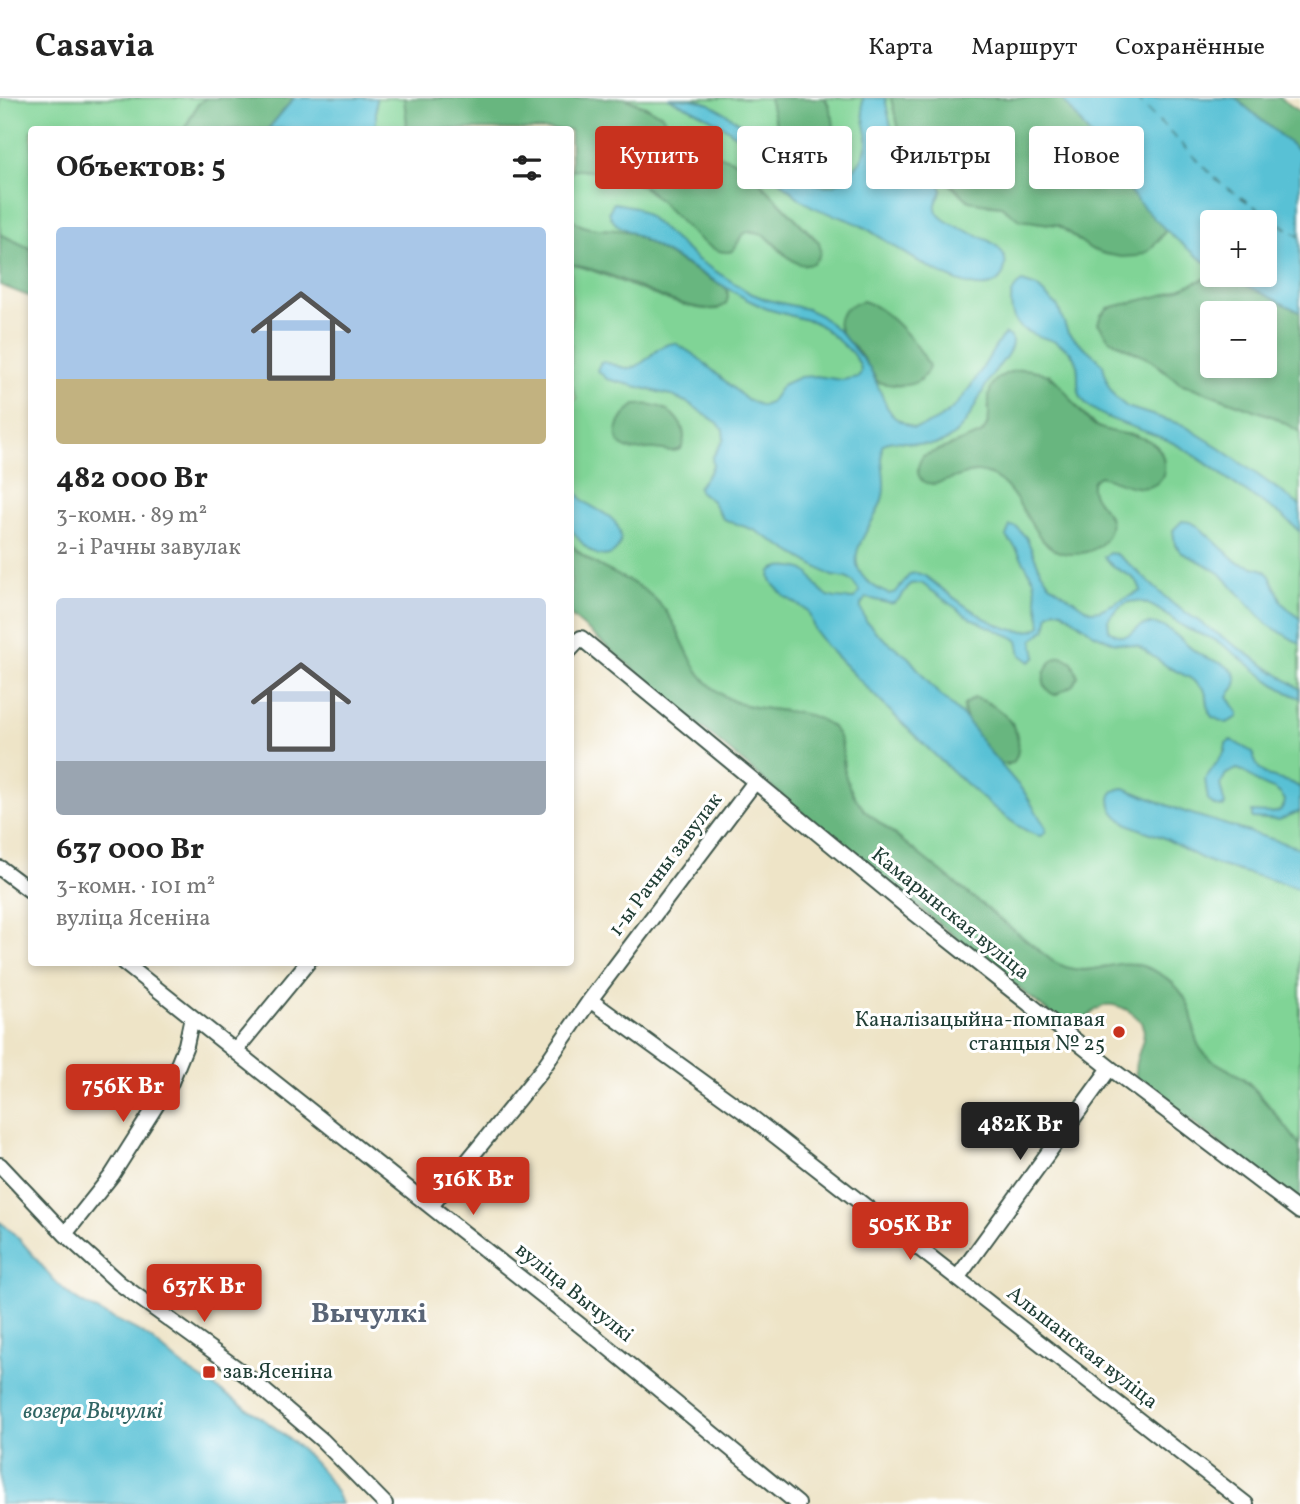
<!DOCTYPE html>
<html lang="ru">
<head>
<meta charset="utf-8">
<style>
	:root { --surface:#fff; --page:#f2f2f2; --text:#222; --muted:#767676; --line:#e0e0e0; --accent:#c8321e }
	body { margin:0; font-family:Vollkorn,serif; background:var(--page); color:var(--text); height:100vh; display:flex; flex-direction:column; font-size:26px; white-space:nowrap }
	* { box-sizing:border-box; margin:0 }
	p { font-size:23px; color:var(--muted) }
	.icon { flex:none; width:38px; height:38px; fill:none; stroke:currentColor; stroke-width:2; stroke-linecap:round; stroke-linejoin:round }
	.map { position:relative; flex:1; overflow:hidden }
	.sheet { position:absolute; left:28px; top:28px; width:546px; height:840px; display:flex; flex-direction:column; background:var(--surface); border-radius:7px; box-shadow:0 4px 10px #0003 }
	.sheet>* { flex:none }
	.hud { position:absolute; left:595px; top:28px; width:598px; height:63px; display:flex; gap:14px }
	.buttons { position:absolute; left:1200px; top:112px; display:grid; gap:14px }
	.buttons a { display:grid; place-items:center; width:77px; height:77px; border-radius:7px; background:var(--surface); box-shadow:0 4px 10px #0003; font-size:35px }
	.price { position:absolute; translate:-50% -60px; padding:0 16px; border-radius:7px; background:var(--accent); color:#fff; font-size:23px; line-height:46px; filter:drop-shadow(0 2px 4px #0008) }
	.price::after { content:''; position:absolute; left:50%; top:42px; width:21px; height:16px; margin-left:-10px; background:inherit; clip-path:polygon(0 0,100% 0,50% 100%) }
	.price.selected { background:#222; color:#fff }
	ul { padding:0; list-style:none }
	li { display:grid; align-content:center; gap:14px; height:371px; padding:0 28px }
	li span { display:grid; place-items:center; height:217px; border-radius:7px; color:#555 }
	li>.icon { margin-inline-start:auto }
	span .icon { width:126px; height:126px; fill:#fffc; stroke-width:1 }
	li b { font-size:30px }
	h2 { display:flex; justify-content:space-between; align-items:center; height:84px; padding:0 28px; font-size:30px }
	.chip { padding:0 24px; border-radius:7px; background:var(--surface); box-shadow:0 4px 10px #0003; font-size:24px; line-height:63px }
	.chip.selected { background:var(--accent); color:#fff }
	header { display:flex; align-items:center; gap:42px; box-sizing:border-box; height:98px; padding:0 35px; background:var(--surface); border-bottom:2px solid var(--line) }
	header strong { font-size:33px }
	nav { display:flex; gap:38px; margin-inline-start:auto; font-size:24px }
	.map>svg:first-child { display:block }
</style>
</head>
<body>
<header>
<strong>Casavia</strong>
<nav><a>Карта</a><a>Маршрут</a><a>Сохранённые</a></nav>
</header>
<div class="map">
<svg width="1300" height="1406" viewBox="0 0 1300 1406">
	<rect width="100%" height="100%" fill="#fff"/>
	<filter id="ink" filterUnits="userSpaceOnUse"><feTurbulence type="fractalNoise" baseFrequency=".0143" numOctaves="2"/><feDisplacementMap in="SourceGraphic" scale="14" xChannelSelector="R" yChannelSelector="G"/><feConvolveMatrix kernelMatrix="1 2 1 2 8 2 1 2 1" color-interpolation-filters="sRGB"/></filter>
	<filter id="wash" filterUnits="userSpaceOnUse"><feTurbulence type="fractalNoise" baseFrequency=".00686" numOctaves="4" result="noise"/><feDisplacementMap in="SourceGraphic" scale="28" xChannelSelector="R" yChannelSelector="G"/><feGaussianBlur stdDeviation="1.57" result="paint"/><feColorMatrix in="noise" values="0 0 0 0 0 0 0 0 0 0 0 0 0 0 0 0 0 1.4 0 .05"/><feComposite in="paint" operator="in"/></filter>
	<g filter="url(#wash)">
		<rect width="100%" height="100%" fill="#eee4c7"/>
		<path fill="#80d496" stroke="#508865" stroke-width="2" fill-rule="evenodd" d="M0 0H207L198 6 184 31H121L107 27 95 31 32 32 31 151 0 136Z
			M376 0H404L407 25 404 31 376 32Z
			M624 0H769L789 43 802 49 814 48 829 9 825 0H891L895 18 915 54 959 95 979 106 1001 108 1020 122 1058 127 1079 143 1158 144 1166 132 1213 169 1214 177 1167 196 1117 246 1151 262 1180 285 1274 319 1300 334V1047C1283 1027 1267 1002 1248 984 1234 971 1211 967 1200 950 1194 942 1196 933 1193 924 1188 914 1163 877 1154 873 1113 852 1094 888 1051 862L865 713C855 700 846 687 844 670 842 658 844 645 836 634 816 606 761 617 731 602 684 578 688 536 659 505 633 477 595 474 571 446L570 308 576 300 571 284V166C614 176 678 215 718 211L726 191 629 134C608 128 586 137 571 119V71L600 74 638 86 662 102 675 118 736 148 742 137 749 133 766 138 785 157 819 144 742 66 687 45 677 36 670 26 646 8ZM840 234 921 282 901 288 878 284 870 270ZM1049 276C1068 292 1082 322 1103 332 1113 336 1125 336 1136 337L1149 389H1136L1100 378 1093 382C1087 396 1100 407 1109 418L1046 446C1024 424 1013 370 973 373 959 374 946 384 932 386L923 358 981 336C990 327 991 321 988 309ZM974 600 990 606 1013 626 1008 667 996 662 963 614 964 607Z"/>
		<path fill="#68b67f" stroke="#447a5a" stroke-width="2" fill-rule="evenodd" d="M207 0H294L268 31 184 32 198 6Z
			M624 0 661 16 677 36 688 45 742 66 819 145C821 151 821 155 817 161 801 181 777 146 766 138 761 135 755 134 749 133L742 137 733 153C704 163 665 99 639 86 618 76 594 73 571 71L570 32 404 31 407 25 404 0Z
			M769 0H825C828 7 832 14 833 21 840 55 794 55 779 32 773 23 772 10 769 0Z
			M891 0H1061L1094 41 1113 72 1166 132 1149 153 1137 158 1122 159 1105 156 1091 151 1058 127 1020 122 1001 108 969 103 905 44 899 32Z
			M1235 0H1280L1300 14V54Z
			M570 119C586 137 608 128 629 134L727 191C739 239 632 186 617 180 602 174 587 170 571 166Z
			M0 136 31 151V199L0 187Z
			M1214 177H1226L1300 214V334L1274 319 1180 285 1151 262 1109 241 1098 225 1101 217 1108 210 1167 196ZM1213 215H1265V268H1213Z
			M863 203C887 210 918 245 929 268 922 292 897 289 878 284 871 273 865 262 856 251 852 246 843 241 841 234 832 218 849 206 863 203Z
			M1021 271C1064 272 1064 300 1090 324 1111 342 1162 329 1164 366 1165 374 1163 380 1157 385 1141 397 1116 382 1100 378L1093 382C1085 403 1118 412 1109 434 1105 445 1098 451 1086 454 1025 471 1031 379 978 374 963 372 927 398 919 378 916 371 919 364 923 358L981 336C1003 314 967 283 1021 271Z
			M635 307C640 307 647 306 652 307 673 310 691 331 681 351 671 355 666 352 655 351 647 350 640 353 633 352 605 347 618 319 635 307Z
			M570 446C595 474 633 477 659 505 688 536 684 578 731 602 761 617 816 606 836 634 844 645 842 658 844 670 846 687 855 700 865 713L1051 862C1093 888 1110 854 1148 870 1173 880 1189 898 1193 924 1194 933 1195 942 1200 950 1210 965 1229 970 1243 981 1251 987 1299 1042 1300 1050 1300 1068 1300 1089 1300 1108L1137 981C1127 956 1164 933 1127 912 1121 909 1113 906 1106 907 1093 910 1086 923 1074 929L1061 924 826 735 571 518Z
			M1062 558 1072 564 1078 578 1073 587 1055 597C1035 589 1044 562 1062 558Z
			M974 600C1001 605 1031 638 1013 665L1002 666 996 662C986 650 962 623 964 607Z"/>
		<path fill="#58c1d5" stroke="#3c7f84" stroke-width="2" d="M294 0H376V31H268Z
			M668 0C683 0 696 0 710 6 724 14 738 23 750 33 773 51 820 114 850 75 856 69 863 61 865 53 872 36 859 17 863 0H885C889 18 892 45 905 59 917 72 936 75 942 92 941 97 937 101 936 106 931 134 1012 133 1005 169 994 227 882 137 860 127 843 118 823 116 806 105 777 85 757 54 729 32 710 18 689 10 668 0Z
			M1061 0H1235L1300 54V214L1226 177H1265V124H1213V169C1177 146 1136 106 1112 70 1095 46 1081 22 1061 0Z
			M614 105 635 109 649 119 698 162 750 195 768 202 807 211 821 218 840 234 870 270 887 309 894 319 913 330C959 324 978 274 1001 240L1005 236 1011 239C1012 244 1013 244 1011 249 1008 259 999 267 993 276 978 297 968 334 943 344 922 353 891 335 882 348 880 365 887 381 883 398 877 427 839 455 866 482 873 488 880 493 889 496L896 494 910 476 917 475 925 478C949 495 1010 550 1041 528L1034 482 1016 450 1006 438 1010 428 1016 429 1026 439 1041 473 1050 486 1082 508 1091 513 1100 512 1141 493C1138 475 1113 474 1104 459L1109 455 1116 456 1129 466 1173 506 1300 591V600C1270 588 1246 562 1220 545 1209 538 1197 536 1186 530 1161 516 1134 482 1108 522L1109 532C1131 549 1133 524 1153 526 1172 528 1184 547 1199 556 1210 563 1232 565 1236 579 1239 587 1232 592 1228 598L1238 615V619L1227 625 1212 619 1209 614 1207 600 1204 591 1190 580 1168 569 1138 548 1112 544 1094 536 1062 513 1056 512 1049 516 1046 531 1033 542 1036 559 1030 564 1021 557 1018 543 1014 540 970 520 921 485 910 486C891 515 895 504 866 500L861 506V511L866 523 878 536 909 560 934 591 967 622 984 647 1025 695 1046 730 1045 735 1041 738C1005 736 860 582 827 549L815 533 808 513 784 498 774 487 770 480 771 473C778 468 784 468 793 469 816 471 811 488 826 497 834 502 846 500 854 501L860 494 852 483 846 480 832 478 754 432 723 421 712 403 699 393 698 389 710 374 713 367 712 360 724 341 723 332 718 325 688 305 670 297 607 281 597 272 601 264C612 264 623 273 635 269 651 262 656 246 675 245L696 258 747 302 762 308 770 305 782 287 800 279 816 278 842 282 858 279 861 274 860 267 852 255 824 230 814 224 767 211 748 202 616 126 611 120 609 113Z
			M1022 184 1037 189 1058 209 1068 235 1097 260 1103 267 1108 287 1115 299 1127 309 1183 327 1217 348 1290 400 1300 408V434C1294 429 1290 424 1284 419 1270 408 1254 400 1240 390 1218 374 1197 357 1173 345 1147 331 1114 327 1090 309 1067 292 1088 272 1069 253 1049 233 1013 244 1011 206 1011 196 1013 189 1022 184Z
			M570 384C575 390 578 397 583 402 595 413 610 414 618 429 627 446 612 465 594 455 584 450 577 439 571 431Z
			M1182 423 1190 424 1198 428 1237 464 1264 472 1270 478 1283 506 1300 521V546L1267 526 1222 477 1203 465 1182 455 1175 447 1173 432Z
			M1231 642 1252 654C1254 659 1255 665 1259 670 1270 685 1288 679 1300 690V713L1279 722 1252 720V714C1265 714 1284 720 1285 702 1279 691 1272 691 1261 686 1252 682 1248 673 1237 671L1226 676 1220 687 1225 707 1223 709 1215 708 1208 702 1205 681 1225 653 1226 645Z
			M1124 690 1182 713 1300 750V791C1271 780 1241 775 1212 765 1195 758 1180 748 1164 740 1147 732 1111 727 1110 702 1110 693 1117 691 1124 690Z
			M0 1124C29 1145 45 1179 74 1200 96 1215 123 1223 145 1237 161 1248 175 1263 191 1274 238 1305 322 1351 341 1406H0Z"/>
		<g fill="none" stroke-linecap="round" stroke-linejoin="round">
			<path stroke="#306564" stroke-width="2" stroke-dasharray="9 7" stroke-linecap="butt" d="M1136 0 1221 86 1300 139"/>
		</g>
	</g>
	<g filter="url(#ink)">
		<g fill="none" stroke-linecap="round" stroke-linejoin="round">
			<defs>
				<path id="minor" d="M570 552 581 540 912 813 1110 970 1300 1114
					M0 770 32 794
					M123 864 605 1247 798 1406
					M590 902 750 1018 1246 1406
					M235 953 308 864
					M0 1067 65 1136 119 1185 246 1277 322 1342 385 1406
					M431 1108 541 973 590 902 754 685
					M65 1136 112 1077 171 984 186 947 192 919
					M958 1179 1110 970"/>
			</defs>
			<use href="#minor" stroke="#3e564a" stroke-width="18"/>
			<use href="#minor" stroke="#fff" stroke-width="14"/>
		</g>
	</g>
	<g fill="#c8321e" stroke="#fff" stroke-width="2.5">
		<circle cx="1119" cy="934" r="7"/>
		<rect x="202" y="1267" width="14" height="14" rx="3.5"/>
	</g>
	<g text-anchor="middle" dominant-baseline="central" stroke-width="6" stroke-linejoin="round" paint-order="stroke">
		<g font-size="21" fill="#1f3d34" stroke="#fff">
			<text transform="translate(666 767) rotate(-53)">1-ы Рачны завулак</text>
			<text transform="translate(950 816) rotate(39)">Камарынская вуліца</text>
			<text transform="translate(574 1195) rotate(39)">вуліца Вычулкі</text>
			<text transform="translate(1082 1250) rotate(38)">Альшанская вуліца</text>
		</g>
		<g font-size="21" fill="#1f3d34" stroke="#fff" text-anchor="end">
			<text x="1105" y="922">Каналізацыйна-помпавая<tspan x="1105" dy="24">станцыя № 25</tspan></text>
			<text x="223" y="1274" text-anchor="start">зав.Ясеніна</text>
		</g>
		<g font-size="23" font-style="italic" fill="#306564" stroke="#fff">
			<text x="93" y="1314">возера Вычулкі</text>
		</g>
		<g font-size="28" font-weight="bold" fill="#596577" stroke="#fff">
			<text x="369" y="1216">Вычулкі</text>
		</g>
	</g>
</svg>
<div class="buttons">
<a>+</a>
<a>−</a>
</div>
<b class="price" style="left:123px;top:1026px">756K Br</b>
<b class="price selected" style="left:1020px;top:1064px">482K Br</b>
<b class="price" style="left:473px;top:1119px">316K Br</b>
<b class="price" style="left:910px;top:1164px">505K Br</b>
<b class="price" style="left:204px;top:1226px">637K Br</b>
<div class="hud">
<a class="chip selected">Купить</a>
<a class="chip">Снять</a>
<a class="chip">Фильтры</a>
<a class="chip">Новое</a>
</div>
<section class="sheet">
<h2>Объектов: 5<svg class="icon" aria-label="filters" viewBox="0 0 24 24"><path d="M4 7h16M4 17h16"/><circle cx="9" cy="7" r="2"/><circle cx="15" cy="17" r="2"/></svg></h2>
<ul>
<li><span style="background:linear-gradient(#a9c7e8 70%,#c2b280 0)"><svg class="icon" aria-label="home" viewBox="0 0 24 24"><path d="M3 11l9-7 9 7M6 9v11h12V9"/></svg></span><div><b>482 000 Br</b><p>3-комн. · 89 m²</p><p>2-і Рачны завулак</p></div></li>
<li><span style="background:linear-gradient(#c9d6e8 75%,#9aa5b1 0)"><svg class="icon" aria-label="home" viewBox="0 0 24 24"><path d="M3 11l9-7 9 7M6 9v11h12V9"/></svg></span><div><b>637 000 Br</b><p>3-комн. · 101 m²</p><p>вуліца Ясеніна</p></div></li>
</ul>
</section>
</div>
</body>
</html>
